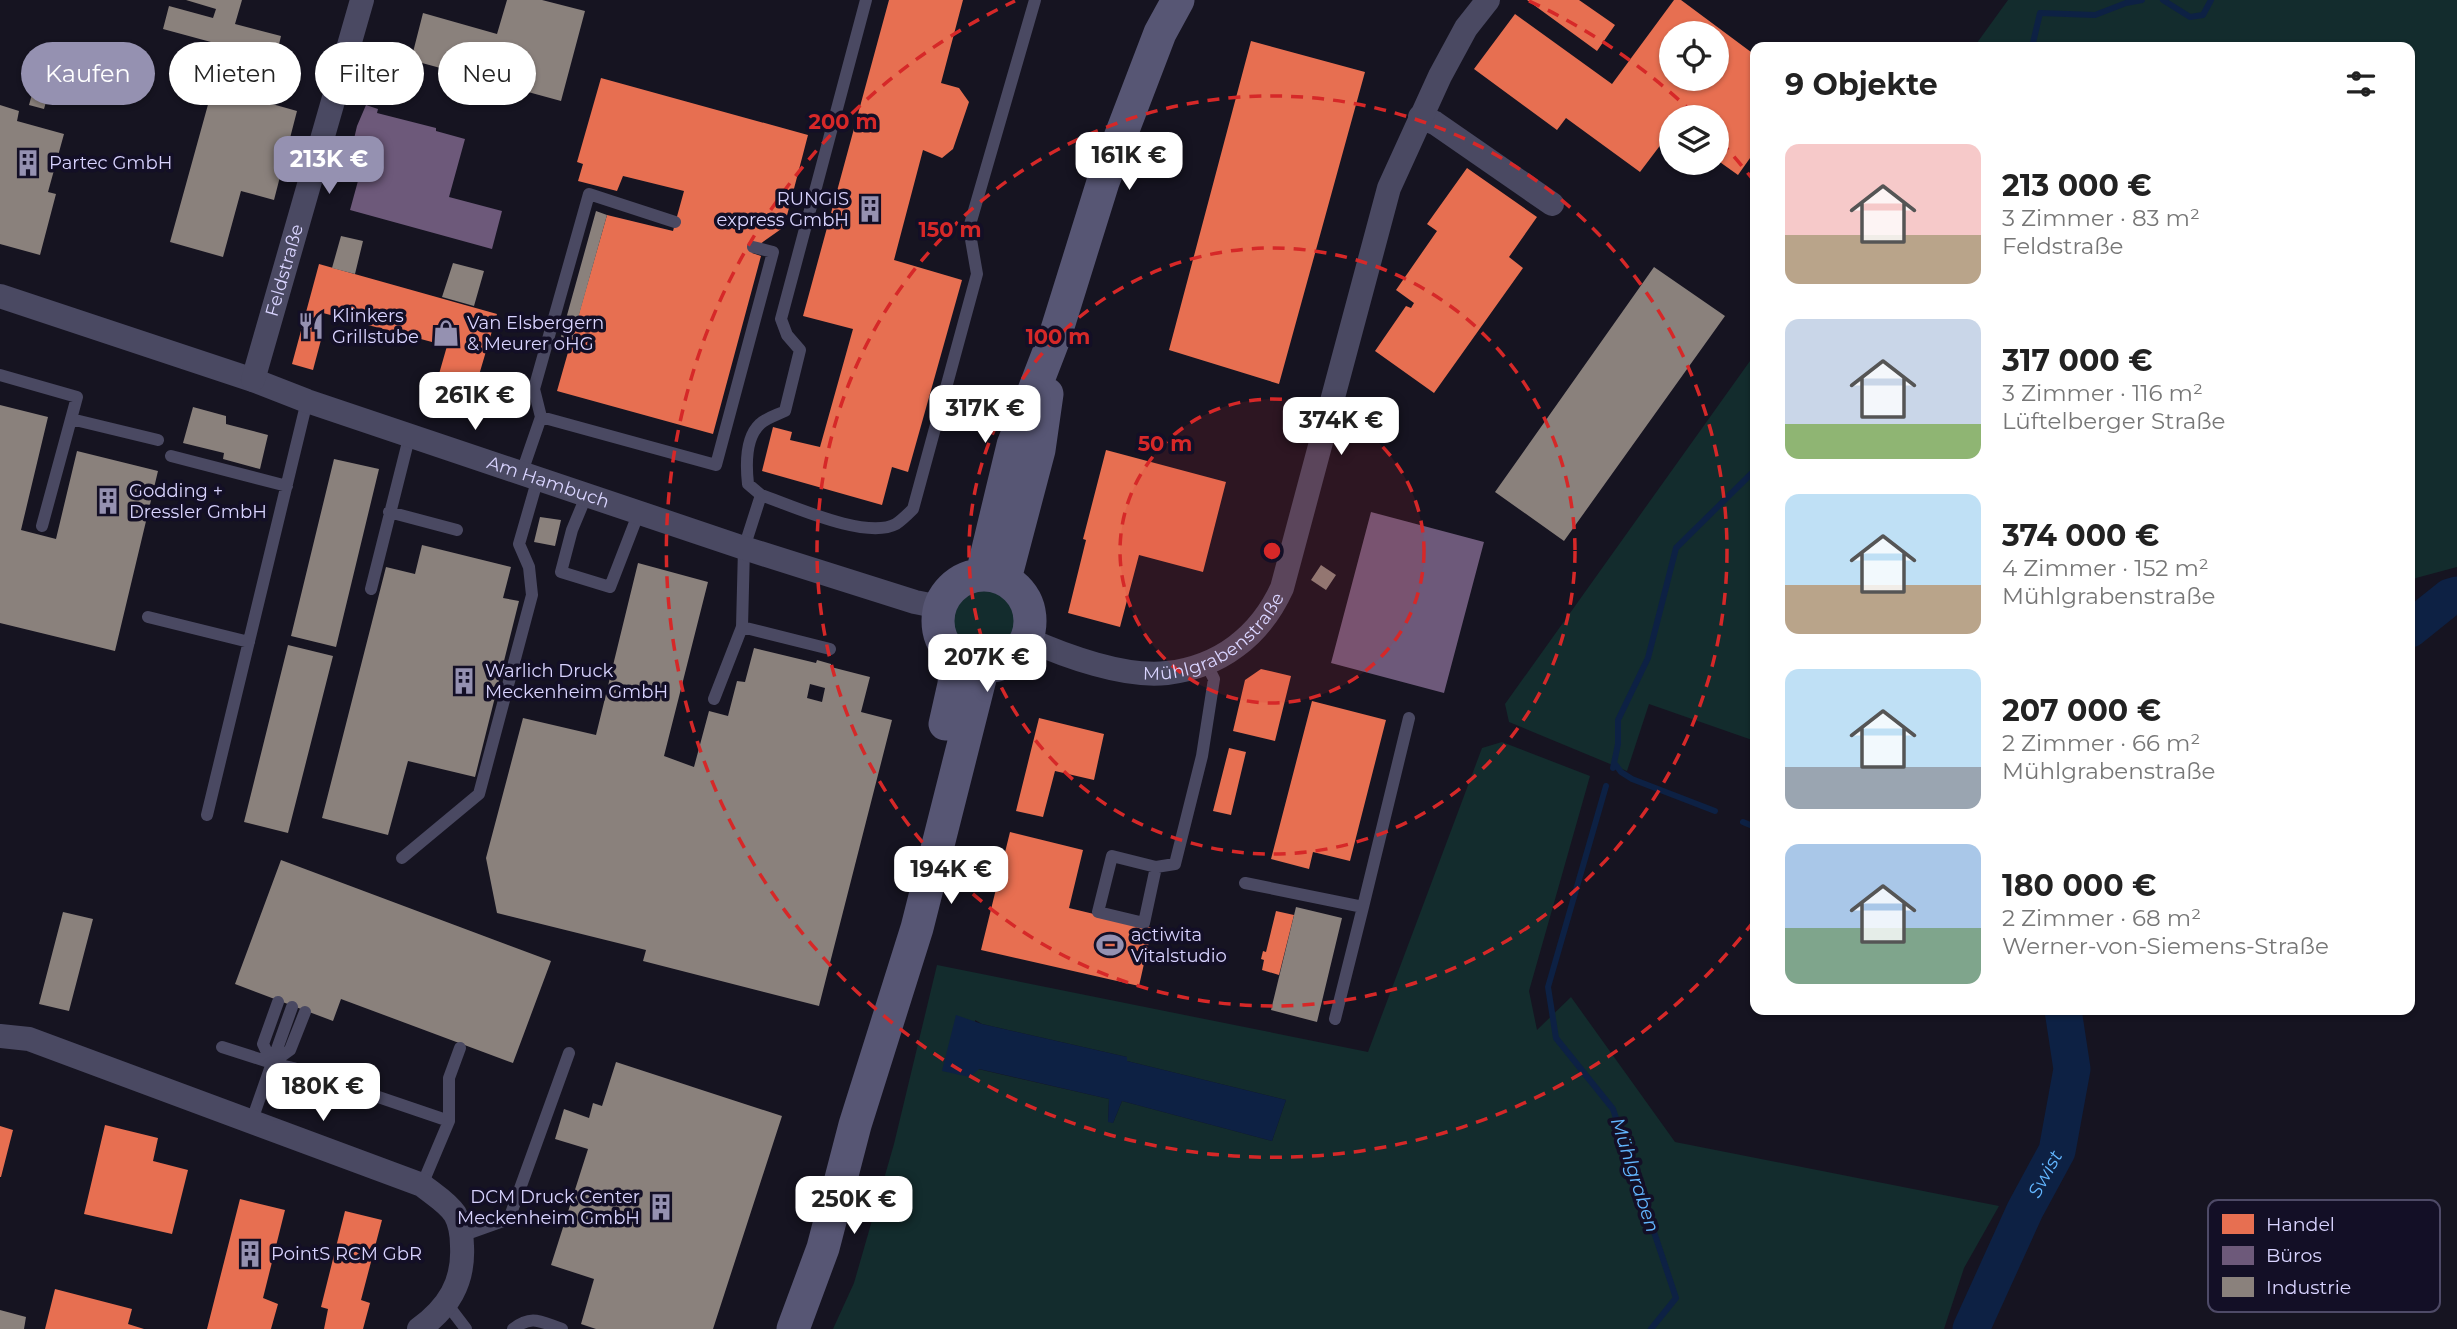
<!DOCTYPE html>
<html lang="de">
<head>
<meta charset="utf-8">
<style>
	:root { --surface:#fff; --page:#f6f6f6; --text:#222; --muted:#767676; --accent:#9591b1 }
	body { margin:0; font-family:Montserrat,sans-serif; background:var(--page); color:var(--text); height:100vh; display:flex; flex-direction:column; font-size:26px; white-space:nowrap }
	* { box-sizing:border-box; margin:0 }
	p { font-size:23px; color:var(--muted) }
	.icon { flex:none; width:38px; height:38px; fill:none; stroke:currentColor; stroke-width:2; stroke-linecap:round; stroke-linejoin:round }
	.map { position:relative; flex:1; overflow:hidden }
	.drawer { position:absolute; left:1750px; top:42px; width:665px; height:973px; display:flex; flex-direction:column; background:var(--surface); border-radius:14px; box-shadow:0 2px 5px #0004 }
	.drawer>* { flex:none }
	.banner { position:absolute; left:21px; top:42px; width:665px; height:63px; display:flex; gap:14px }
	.buttons { position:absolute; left:1659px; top:21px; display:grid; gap:14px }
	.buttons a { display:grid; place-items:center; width:70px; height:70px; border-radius:50%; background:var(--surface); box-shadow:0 2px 5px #0004; font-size:35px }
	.price { position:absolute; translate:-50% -60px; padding:0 16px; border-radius:14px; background:#fff; color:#222; font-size:23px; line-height:46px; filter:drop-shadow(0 2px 4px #0008) }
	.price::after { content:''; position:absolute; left:50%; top:42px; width:21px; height:16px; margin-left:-10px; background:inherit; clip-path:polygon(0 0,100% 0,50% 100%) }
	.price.current { background:var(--accent); color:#fff }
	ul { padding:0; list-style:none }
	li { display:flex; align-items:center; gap:21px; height:175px; padding:0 35px }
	li span { display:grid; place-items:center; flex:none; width:196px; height:140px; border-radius:14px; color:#555 }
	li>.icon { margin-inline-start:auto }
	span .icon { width:84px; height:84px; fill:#fffc; stroke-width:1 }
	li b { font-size:30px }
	h2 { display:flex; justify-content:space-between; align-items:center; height:84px; padding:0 35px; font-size:30px }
	.pill { padding:0 24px; border-radius:32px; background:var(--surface); box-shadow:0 2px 5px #0004; font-size:24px; line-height:63px }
	.pill.current { background:var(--accent); color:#fff }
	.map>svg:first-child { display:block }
</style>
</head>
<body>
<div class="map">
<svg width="2457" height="1329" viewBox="0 0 2457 1329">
	<rect width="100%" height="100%" fill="#161421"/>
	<path fill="#132c2d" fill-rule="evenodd" d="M2008 0H2457V567L2416 578 2410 582V47H1974Z
		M1755 354V741L1649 704 1627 771 1509 722 1505 704Z
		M951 621a33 33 0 1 1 66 0a33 33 0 1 1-66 0Z
		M1502 742 1590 776 1529 991 1537 1030 1571 997 1675 1142 1999 1206 1964 1268 1944 1329H833L854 1283 894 1144 937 965 1368 1052 1482 748ZM975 1020 982 1024 1127 1057V1061L1286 1100 1272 1141 1122 1101 1113 1123 1108 1121 1109 1099 978 1069Z"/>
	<path fill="#0d2144" d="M956 1015 982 1024 1127 1057V1061L1286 1100 1272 1141 1122 1101 1113 1123 1108 1122 1109 1099 979 1069 970 1077 942 1071Z"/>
	<path fill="#e76f51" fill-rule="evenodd" d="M889 0H963L941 83 959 88 969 102 953 149 942 158 923 150 894 260 962 280 908 472 892 467 882 505 762 471 773 427 792 432 790 440 820 447 853 329 803 316Z
		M1527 0H1579L1615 25 1597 51Z
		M1674 0H1681L1755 55V151L1738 175 1717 160V117H1671V131L1640 172 1566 118 1557 130 1474 69 1515 14 1612 84ZM1671 33H1717V79H1671Z
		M1251 41 1365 72 1279 384 1169 350Z
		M601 78 808 135 784 227 760 244 754 243 752 253 761 256 713 434 557 391 607 215 673 231 684 191 623 176 617 191 578 181 583 164 577 162Z
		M1467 168 1537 217 1509 257 1523 268 1434 393 1375 351 1406 306 1411 308 1414 303 1396 290 1437 231 1427 224Z
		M319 264 497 314 474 392 437 381 447 346 323 313 316 339 321 340 313 370 292 364Z
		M1106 450 1226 482 1203 572 1139 555 1120 627 1068 613 1086 540 1083 539Z
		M1261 669 1291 676 1275 741 1233 731 1245 680Z
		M1312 701 1386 720 1350 861 1313 852 1309 869 1271 859Z
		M1039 718 1104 734 1094 780 1055 771 1043 817 1016 811Z
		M1229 748 1246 752 1231 815 1213 811Z
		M1010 832 1083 850 1069 908 1152 928 1139 986 981 950Z
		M1276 911 1294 915 1279 975 1262 970 1264 960 1261 959 1263 951 1266 952Z
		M105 1125 158 1138 153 1161 188 1170 172 1234 84 1214Z
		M0 1126 13 1130 1 1177H0Z
		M240 1199 285 1210 263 1298 278 1304 271 1329H207Z
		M345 1211 382 1220 361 1300 370 1303 363 1329H324L328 1309 321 1307Z
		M55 1289 132 1309 128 1324 144 1329H45Z"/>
	<path fill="#6d597a" d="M366 105 378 109 377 113 436 128V131L465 139 449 197 502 211 492 249 350 210 364 159 350 156 357 126Z
		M1371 512 1484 542 1444 693 1331 663Z"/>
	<path fill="#8a817c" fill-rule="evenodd" d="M186 0H242L235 24 281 36 276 57 274 59 163 29 169 6 213 18 216 9Z
		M507 0H542L585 11 561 101 411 60 423 13 497 34Z
		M217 72 235 77 230 90 248 94 249 90 267 96 265 102 297 111 274 200 241 191 223 257 170 242Z
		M34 87 49 92 44 109 29 105Z
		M0 105 19 111 17 121 64 134 48 192 56 194 40 255 0 244Z
		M596 211 607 215 570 347 559 344Z
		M341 236 363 241 355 274 332 268Z
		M453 263 484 271 474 306 442 297Z
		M1654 267 1725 316 1564 541 1495 492Z
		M0 405 48 417 21 530 56 539 77 451 158 471 115 651 0 623Z
		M193 407 226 416V424L268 435 260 469 223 459 224 453 183 443Z
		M334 459 379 469 336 647 291 636Z
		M540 517 561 520 555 546 534 542Z
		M422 545 511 567 503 598 519 601 475 777 408 761 388 835 322 818 386 567 415 574Z
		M638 563 708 582 664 756 694 767 709 711 728 716 737 681 745 682 754 648 816 663 817 660 831 664V667L870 677 861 712 892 720 819 1006 643 961 646 950 497 913 486 858 523 718 596 735ZM810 684 825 688 822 702 807 698Z
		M1321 565 1336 575 1326 590 1311 580Z
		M288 645 333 656 288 833 244 822Z
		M281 860 551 961 513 1063 341 999 333 1021 235 984Z
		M1296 907 1342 918 1317 1022 1271 1010Z
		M63 912 93 919 69 1011 39 1004Z
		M616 1062 782 1116 713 1329H596L581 1324 594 1279 551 1265 588 1149 555 1139 564 1109 589 1118 593 1103 602 1106Z
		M0 1310 26 1317 24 1329H0Z"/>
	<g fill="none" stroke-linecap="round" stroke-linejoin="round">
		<path stroke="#0d2144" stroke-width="6" d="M2163 0 2190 17 2203 15 2211 0
			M2032 47 2040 13 2095 15 2126 3 2142 0
			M1615 764 1621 772 1632 779 1715 811
			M1613 768 1618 744V720L1648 658 1676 548 1755 470
			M1606 786 1548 987 1556 1038 1613 1109 1676 1298 1651 1329
			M1743 822 1755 827"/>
		<g stroke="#0d2144" stroke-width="37">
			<path d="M2410 629 2450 597 2457 595"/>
			<path id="s1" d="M1971 1329 2025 1210 2057 1151 2072 1069 2063 1010"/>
		</g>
		<path stroke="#4a4962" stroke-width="12" d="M0 375 77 397 42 526
			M541 417 534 389 589 194 675 222
			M71 419 158 440
			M171 456 287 486
			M522 472 541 417 716 465 773 252 753 247
			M587 494 572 530 561 572 610 587 639 512
			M761 495 748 484C746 466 745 438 760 424 766 418 777 415 785 411L800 350 787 335 781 319 866 0
			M389 512 457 530
			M371 589 410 434
			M148 617 249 642
			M830 649 742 627 744 548 761 495C793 506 866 540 896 524 902 520 908 514 913 509L977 274 969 228 1035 0
			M714 699 742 627
			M207 815 307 401
			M402 858 479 794 532 595 529 567 519 544 538 478
			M1156 867 1112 856 1098 912 1144 923 1156 867 1175 864 1202 756 1214 679 1206 663
			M1245 883 1363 907 1409 718
			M1335 1019 1363 907
			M222 1047 272 1063
			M272 1063 263 1044 278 1002
			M272 1063 290 1050 305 1012
			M272 1063 292 1007
			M252 1120 272 1063 293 1068 449 1121 422 1185
			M449 1121V1078L460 1048
			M461 1236 509 1219 569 1053
			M447 1304 466 1329
			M513 1329C532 1314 541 1322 562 1329"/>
		<g stroke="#4a4962" stroke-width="24">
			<path d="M1420 117 1435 123 1552 204"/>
			<path id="s2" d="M0 296 253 380 307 401 744 548 915 602 940 607"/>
			<path id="s3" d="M253 380 362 0"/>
			<path id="s4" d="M1027 639C1065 656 1125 678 1167 673 1220 667 1260 636 1282 588L1389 188 1440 76 1466 28 1488 0"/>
			<path d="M0 1036 29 1039 422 1185C433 1194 447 1202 455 1214 460 1223 462 1236 462 1246 464 1283 448 1308 419 1329"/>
		</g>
		<path stroke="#575674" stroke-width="33" d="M982 574 1013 445 1055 336 1103 182 1160 33 1178 0
			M938 621a46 46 0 1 1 92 0a46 46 0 1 1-92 0Z
			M1005 579 1039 450 1047 394
			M945 724 954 684 956 658
			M793 1329 823 1248 855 1125 917 928 983 667"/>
	</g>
	<circle cx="1272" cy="551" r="152" fill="#d62828" fill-opacity=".12"/>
	<g fill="none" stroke="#d62828" stroke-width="3.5" stroke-dasharray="12 9">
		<circle cx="1272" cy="551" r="152"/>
		<circle cx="1272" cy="551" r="303"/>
		<circle cx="1272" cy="551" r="455"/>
		<path d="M1754 921A607 607 0 1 1 1015 1M1529 1A607 607 0 0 1 1694 114M1720 141A607 607 0 0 1 1754 181"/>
	</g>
	<defs>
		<symbol id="building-bare" viewBox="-9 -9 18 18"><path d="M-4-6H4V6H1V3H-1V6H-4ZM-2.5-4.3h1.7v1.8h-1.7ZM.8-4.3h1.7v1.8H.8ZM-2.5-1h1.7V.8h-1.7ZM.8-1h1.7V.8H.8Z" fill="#9591b1" stroke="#130f26" stroke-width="2.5" paint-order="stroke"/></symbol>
		<symbol id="restaurant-bare" viewBox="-9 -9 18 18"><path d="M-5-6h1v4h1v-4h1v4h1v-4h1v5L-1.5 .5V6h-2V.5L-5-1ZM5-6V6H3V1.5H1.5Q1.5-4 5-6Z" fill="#9591b1" stroke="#130f26" stroke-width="2.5" paint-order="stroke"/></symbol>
		<symbol id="shop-bare" viewBox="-9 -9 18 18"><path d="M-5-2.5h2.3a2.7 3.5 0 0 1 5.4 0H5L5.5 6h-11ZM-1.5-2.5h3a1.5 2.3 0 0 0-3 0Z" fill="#9591b1" stroke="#130f26" stroke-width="2.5" paint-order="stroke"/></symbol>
		<symbol id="stadium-bare" viewBox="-9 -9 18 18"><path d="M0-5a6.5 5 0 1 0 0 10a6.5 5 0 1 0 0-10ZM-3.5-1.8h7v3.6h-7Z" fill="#9591b1" stroke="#130f26" stroke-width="2.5" paint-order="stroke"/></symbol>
	</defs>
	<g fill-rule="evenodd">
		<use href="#building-bare" x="9" y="144" width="38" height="38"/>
		<use href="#building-bare" x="851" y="190" width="38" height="38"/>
		<use href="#restaurant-bare" x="292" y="307" width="38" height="38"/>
		<use href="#shop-bare" x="427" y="314" width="38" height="38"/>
		<use href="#building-bare" x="89" y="482" width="38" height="38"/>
		<use href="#building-bare" x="445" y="662" width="38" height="38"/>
		<use href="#stadium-bare" x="1091" y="926" width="38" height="38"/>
		<use href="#building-bare" x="642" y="1188" width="38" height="38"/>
		<use href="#building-bare" x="231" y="1235" width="38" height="38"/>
	</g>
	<g text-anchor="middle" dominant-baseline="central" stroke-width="7" stroke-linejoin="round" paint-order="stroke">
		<g font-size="18" fill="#d9d4ff" stroke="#130f26" text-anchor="start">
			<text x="49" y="163">Partec GmbH</text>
			<text x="849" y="199" text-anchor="end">RUNGIS<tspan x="849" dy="21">express GmbH</tspan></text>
			<text x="332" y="316">Klinkers<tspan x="332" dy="21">Grillstube</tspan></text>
			<text x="467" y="323">Van Elsbergern<tspan x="467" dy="21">&amp; Meurer oHG</tspan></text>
			<text x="129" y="491">Godding +<tspan x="129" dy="21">Dressler GmbH</tspan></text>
			<text x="485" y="671">Warlich Druck<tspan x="485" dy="21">Meckenheim GmbH</tspan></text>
			<text x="1131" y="935">actiwita<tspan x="1131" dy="21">Vitalstudio</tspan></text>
			<text x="640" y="1197" text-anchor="end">DCM Druck Center<tspan x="640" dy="21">Meckenheim GmbH</tspan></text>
			<text x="271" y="1254">PointS RCM GbR</text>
		</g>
		<g font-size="18" fill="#d9d4ff" stroke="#130f26">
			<text stroke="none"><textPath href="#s3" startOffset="114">Feldstraße</textPath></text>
			<text stroke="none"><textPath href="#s2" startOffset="579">Am Hambuch</textPath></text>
			<text stroke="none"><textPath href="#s4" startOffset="205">Mühlgrabenstraße</textPath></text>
		</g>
		<g font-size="19" font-style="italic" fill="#62b6ff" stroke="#130f26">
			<text transform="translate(1635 1175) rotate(72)">Mühlgraben</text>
			<text stroke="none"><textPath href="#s1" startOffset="172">Swist</textPath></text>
		</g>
	</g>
	<rect x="2208" y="1200" width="232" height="112" rx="10" fill="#130f26" stroke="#4e4a67" stroke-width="2"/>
	<rect x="2222" y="1214" width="32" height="20" fill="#e76f51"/>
	<rect x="2222" y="1246" width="32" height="19" fill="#6d597a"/>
	<rect x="2222" y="1277" width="32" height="20" fill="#8a817c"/>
	<g font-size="19" fill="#d9d4ff">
		<text x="2266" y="1231">Handel</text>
		<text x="2266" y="1262">Büros</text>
		<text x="2266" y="1294">Industrie</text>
	</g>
	<circle cx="1272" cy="551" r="10" fill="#d62828" stroke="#130f26" stroke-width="3.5"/>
	<g font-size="21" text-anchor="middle" font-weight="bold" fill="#d62828" stroke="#130f26" stroke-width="7" stroke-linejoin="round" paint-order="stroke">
		<text x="843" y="129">200 m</text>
		<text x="950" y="237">150 m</text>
		<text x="1058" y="344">100 m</text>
		<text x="1165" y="451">50 m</text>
	</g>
</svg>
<div class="buttons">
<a><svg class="icon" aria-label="locate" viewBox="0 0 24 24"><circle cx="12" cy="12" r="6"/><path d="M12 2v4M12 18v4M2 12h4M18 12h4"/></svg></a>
<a><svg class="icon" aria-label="layers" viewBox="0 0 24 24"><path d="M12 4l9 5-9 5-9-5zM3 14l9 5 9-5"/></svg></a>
</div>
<b class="price" style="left:1129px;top:192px">161K €</b>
<b class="price current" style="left:329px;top:196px">213K €</b>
<b class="price" style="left:475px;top:432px">261K €</b>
<b class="price" style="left:985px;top:445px">317K €</b>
<b class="price" style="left:1341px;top:457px">374K €</b>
<b class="price" style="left:987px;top:694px">207K €</b>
<b class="price" style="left:951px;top:906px">194K €</b>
<b class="price" style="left:323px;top:1123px">180K €</b>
<b class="price" style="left:854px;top:1236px">250K €</b>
<div class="banner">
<a class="pill current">Kaufen</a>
<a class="pill">Mieten</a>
<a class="pill">Filter</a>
<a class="pill">Neu</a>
</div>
<section class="drawer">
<h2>9 Objekte<svg class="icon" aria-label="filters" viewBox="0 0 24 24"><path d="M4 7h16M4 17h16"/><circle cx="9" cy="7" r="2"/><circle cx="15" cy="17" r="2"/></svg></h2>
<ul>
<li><span style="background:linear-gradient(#f6c9c9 65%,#b9a48a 0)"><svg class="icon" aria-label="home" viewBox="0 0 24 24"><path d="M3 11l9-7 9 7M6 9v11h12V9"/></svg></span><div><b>213 000 €</b><p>3 Zimmer · 83 m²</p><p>Feldstraße</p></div></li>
<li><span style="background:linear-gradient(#c9d6e8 75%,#8fb573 0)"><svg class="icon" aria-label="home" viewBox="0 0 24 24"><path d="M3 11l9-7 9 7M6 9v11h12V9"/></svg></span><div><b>317 000 €</b><p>3 Zimmer · 116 m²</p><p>Lüftelberger Straße</p></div></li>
<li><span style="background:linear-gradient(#bfe0f5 65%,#b9a48a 0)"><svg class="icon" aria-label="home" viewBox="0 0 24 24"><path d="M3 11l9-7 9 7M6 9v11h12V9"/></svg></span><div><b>374 000 €</b><p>4 Zimmer · 152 m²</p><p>Mühlgrabenstraße</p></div></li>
<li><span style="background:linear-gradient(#bfe0f5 70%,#9aa5b1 0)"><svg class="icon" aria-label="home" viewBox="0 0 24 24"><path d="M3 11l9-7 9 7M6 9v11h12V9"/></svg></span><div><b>207 000 €</b><p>2 Zimmer · 66 m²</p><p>Mühlgrabenstraße</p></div></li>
<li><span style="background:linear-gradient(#a9c7e8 60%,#7fa58c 0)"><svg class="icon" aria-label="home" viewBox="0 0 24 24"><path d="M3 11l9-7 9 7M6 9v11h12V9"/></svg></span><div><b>180 000 €</b><p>2 Zimmer · 68 m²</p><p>Werner-von-Siemens-Straße</p></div></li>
</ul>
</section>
</div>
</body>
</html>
